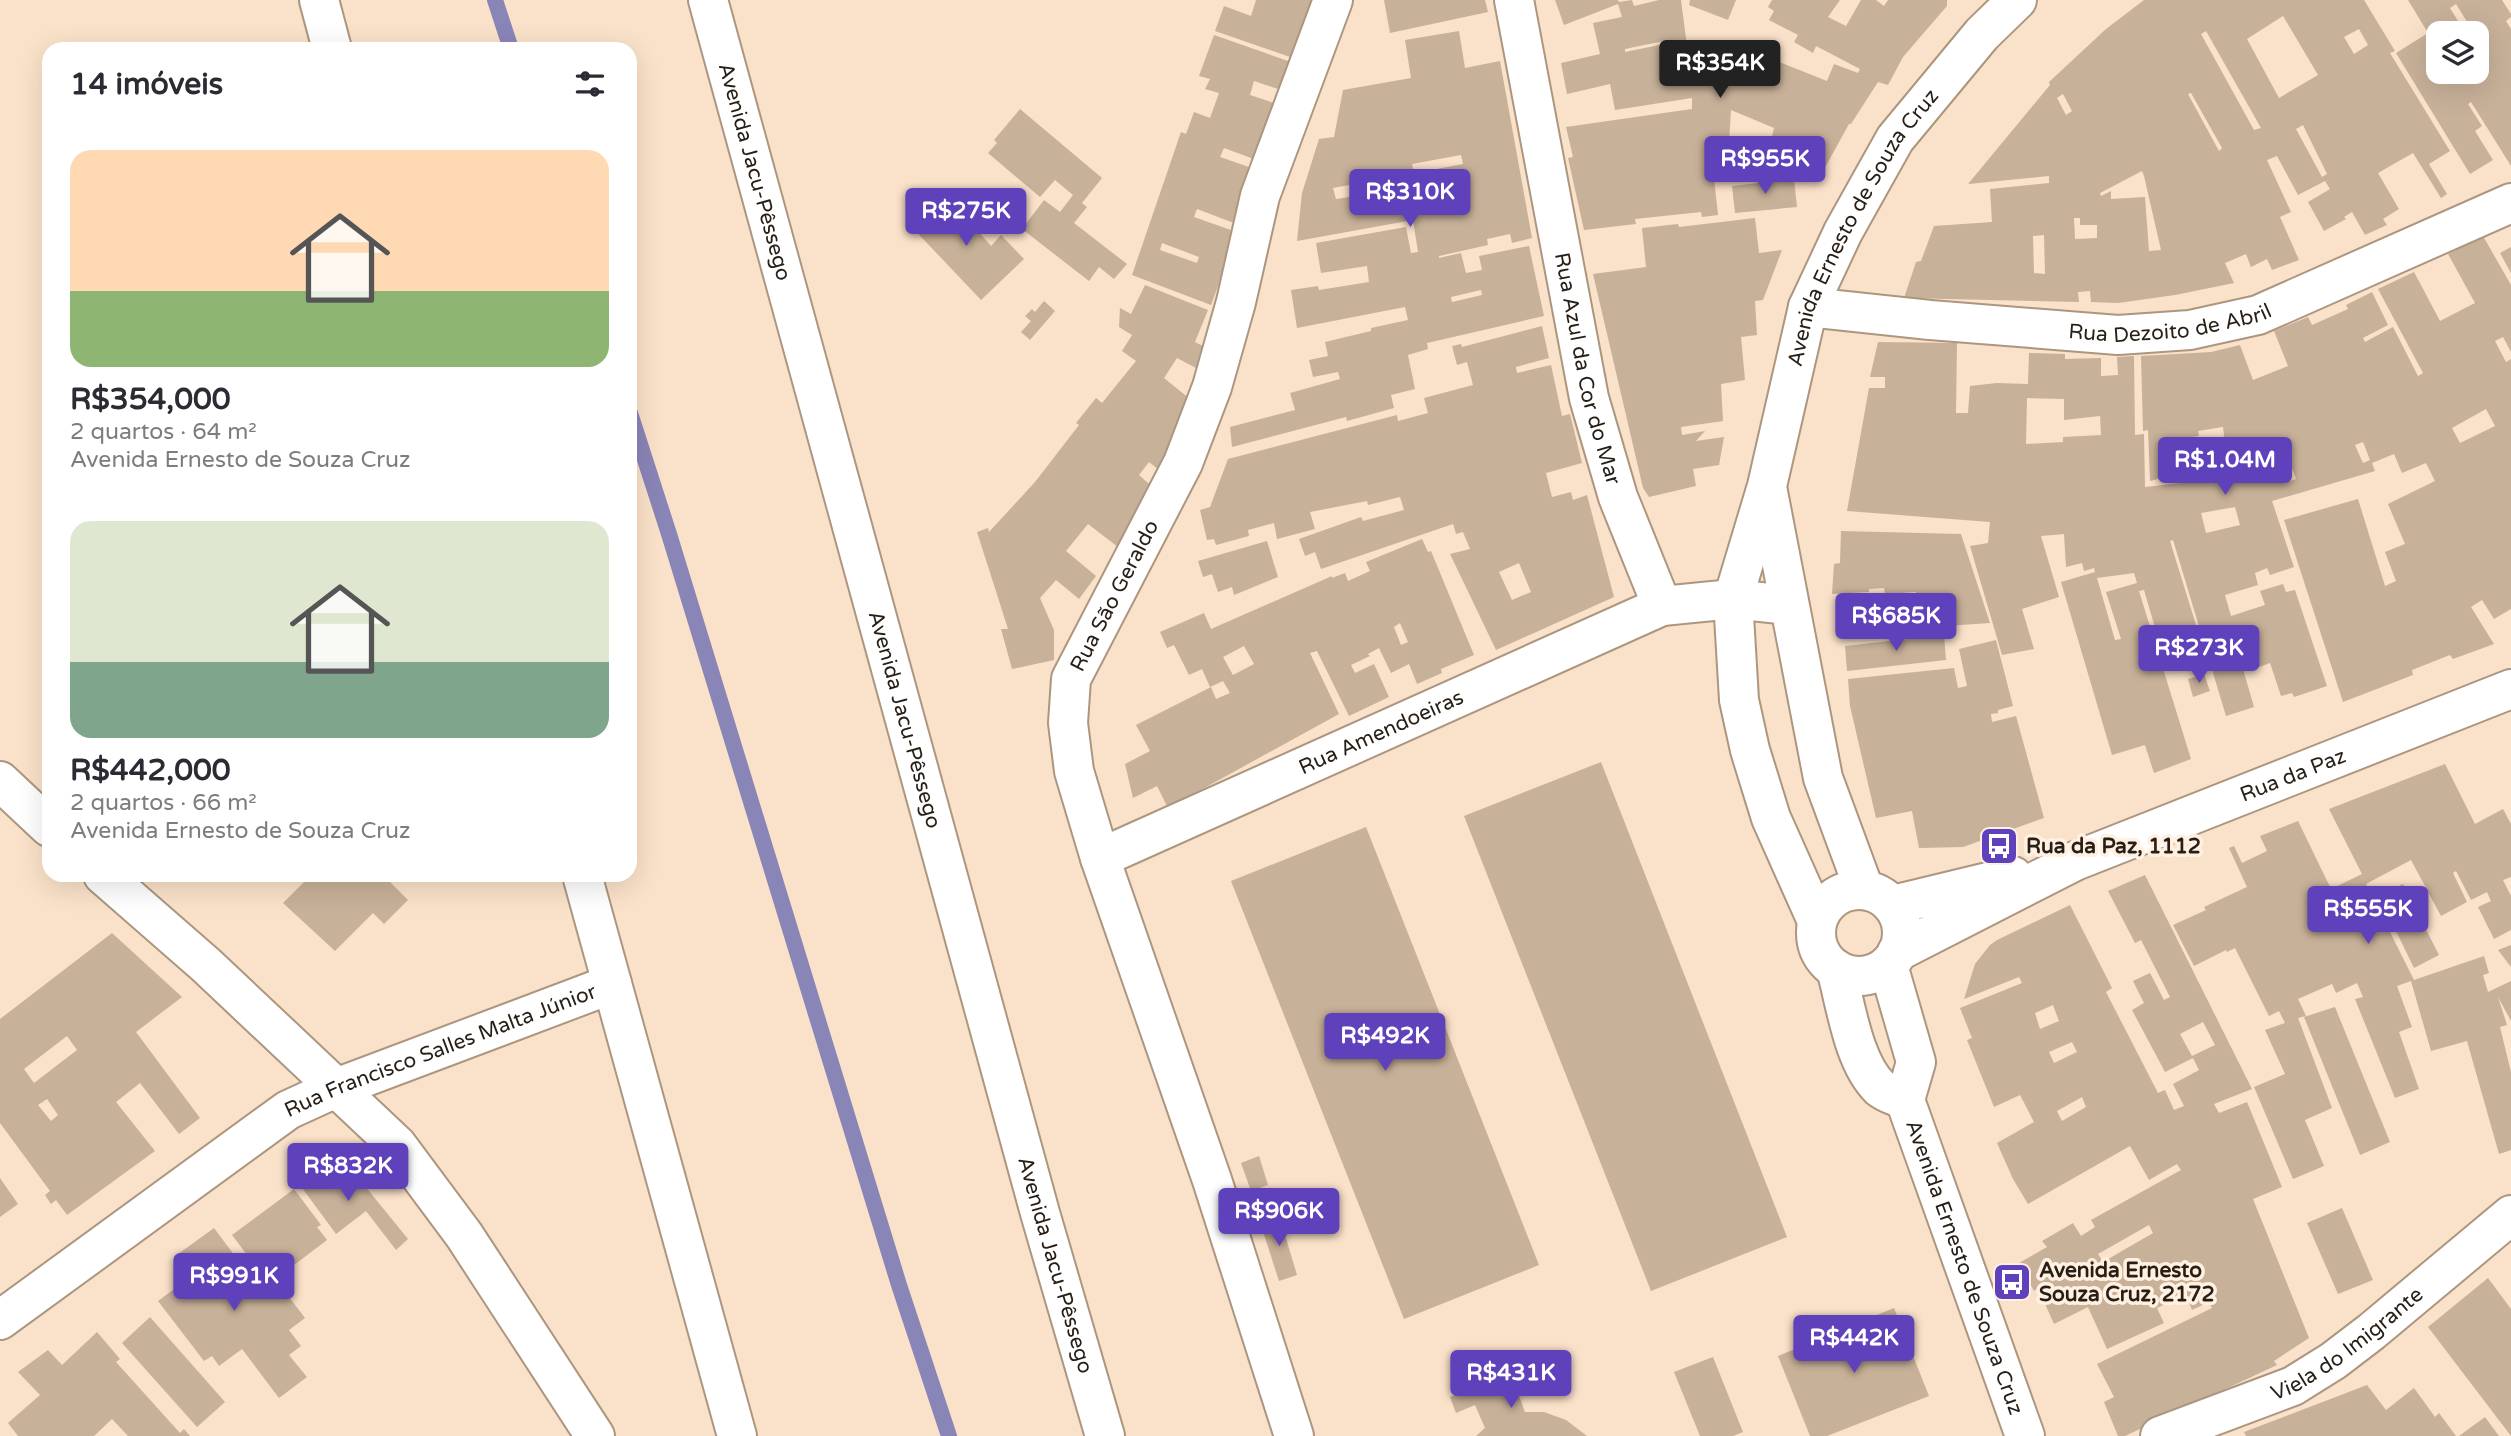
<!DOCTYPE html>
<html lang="pt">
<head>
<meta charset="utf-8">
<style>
	:root { --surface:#fff; --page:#f2f2f3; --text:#2b2b33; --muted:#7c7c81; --accent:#5f42bb }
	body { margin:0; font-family:"Varela Round",sans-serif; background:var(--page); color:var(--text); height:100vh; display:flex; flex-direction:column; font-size:26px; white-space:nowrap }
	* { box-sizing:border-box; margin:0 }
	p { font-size:23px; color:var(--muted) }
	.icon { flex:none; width:38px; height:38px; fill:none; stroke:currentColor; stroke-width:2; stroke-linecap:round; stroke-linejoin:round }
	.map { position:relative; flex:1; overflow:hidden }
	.details { position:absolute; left:42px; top:42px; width:595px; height:840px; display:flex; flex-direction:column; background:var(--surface); border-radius:21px; box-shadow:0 7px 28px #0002 }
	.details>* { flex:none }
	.fabs { position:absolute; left:2426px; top:21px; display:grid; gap:14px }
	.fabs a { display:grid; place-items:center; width:63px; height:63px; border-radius:14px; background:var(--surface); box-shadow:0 7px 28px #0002; font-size:35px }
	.price { position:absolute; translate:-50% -60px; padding:0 16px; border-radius:7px; background:var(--accent); color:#fff; font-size:23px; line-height:46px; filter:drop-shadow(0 2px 4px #0008) }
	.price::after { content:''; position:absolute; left:50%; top:42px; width:21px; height:16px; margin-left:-10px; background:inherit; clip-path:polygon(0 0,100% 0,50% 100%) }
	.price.active { background:#222; color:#fff }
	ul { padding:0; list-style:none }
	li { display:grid; align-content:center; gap:14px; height:371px; padding:0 28px }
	li span { display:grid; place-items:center; height:217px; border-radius:21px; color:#555 }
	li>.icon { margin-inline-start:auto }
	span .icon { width:126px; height:126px; fill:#fffc; stroke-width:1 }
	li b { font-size:30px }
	h2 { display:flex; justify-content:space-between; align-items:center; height:84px; padding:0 28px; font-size:30px }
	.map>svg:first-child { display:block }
</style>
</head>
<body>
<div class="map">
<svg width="2511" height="1436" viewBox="0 0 2511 1436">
	<rect width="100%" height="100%" fill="#fae1c9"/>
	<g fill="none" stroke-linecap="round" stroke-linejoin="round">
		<path stroke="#8a85b7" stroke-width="16" d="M495 0 511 49
			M630 413 669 534 899 1285 949 1436"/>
	</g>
	<path fill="#c8b199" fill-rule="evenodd" d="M1256 0H1315L1293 58 1215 31 1224 6 1251 16Z
		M1384 0H1485L1488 12 1390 33Z
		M1555 0H1618L1619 2 1632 0 1634 6 1659 0H1681L1691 77 1719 81 1720 68 1709 66 1713 42 1769 58 1827 81 1834 64 1858 73 1860 69 1816 46 1813 53 1794 42 1798 35 1769 20 1774 11 1768 7 1772 0H1840L1828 17 1846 26 1861 0H1876L1884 6 1888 0H1947V6L1903 57 1888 85 1878 82 1851 124H1849L1822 173 1772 178 1770 168 1752 169 1750 144 1770 145 1774 128 1731 110 1729 143 1710 141 1718 215 1702 217 1701 212 1635 219 1636 224 1584 230 1568 158 1573 157 1566 127 1692 109V98L1615 110 1610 84 1567 94 1561 63 1600 54 1593 23 1622 17 1618 4 1564 25ZM1664 41V44L1625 52V49Z
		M1690 0H1736L1728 20 1689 5Z
		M2144 0H2364L2395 51 2390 53 2450 151 2429 164 2447 194 2441 198 2413 153 2378 173 2399 209 2383 219 2387 225 2365 235 2352 212 2344 217 2346 219 2324 231 2308 202 2330 189 2325 181 2298 195 2277 156 2267 160 2291 212 2280 217 2299 260 2272 270 2267 259 2251 267 2246 254 2225 263 2234 283 2175 295 2118 303 2091 302 2090 291 2078 292 2079 302 1904 298 1916 262 1921 261 1934 226 1992 222 1990 189 2049 183V176L1968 184 2050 85 2049 82 2106 29ZM2283 16 2318 75 2279 98 2247 39ZM2359 29 2368 45 2354 54 2344 37ZM2206 31 2261 128 2254 130 2201 34ZM2191 93 2222 148 2219 151 2188 94ZM2063 94 2072 111 2066 115 2057 98ZM2303 125 2327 174 2322 177 2296 129ZM2142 171 2144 176 2161 250 2149 251 2145 197 2111 199V191L2101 196 2100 193ZM2074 218H2080V225H2097V238L2075 239ZM2044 235 2045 274 2034 273 2033 236Z
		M2408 0H2502L2511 14V17L2506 21 2511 29V166L2471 102 2468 104 2482 126 2475 131 2493 160 2470 174 2396 53 2428 33ZM2456 4 2474 33H2476V38L2489 59 2483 63 2476 51V72H2438V33H2460L2454 24 2458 21 2450 8Z
		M1459 31 1465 68 1500 61 1532 238 1512 243 1510 234 1487 239 1488 245 1439 256V258L1461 253 1466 273 1482 270 1479 256 1529 246 1544 316 1427 343 1428 349 1408 355 1415 389 1391 395 1394 408 1347 421 1346 417 1232 447 1230 427 1295 410 1290 393 1340 379 1338 372 1313 377 1309 360 1328 356 1325 342 1371 331V328L1408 320 1405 307 1297 328 1291 290 1318 286 1319 290 1369 282 1367 266 1321 273 1316 243 1406 227 1411 253 1418 252 1413 220 1297 241 1302 193 1319 139 1334 137 1343 90 1411 78 1405 40ZM1461 155 1463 164 1426 171 1427 178 1355 191 1356 196 1336 199 1333 188 1414 173 1412 164ZM1481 290 1482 295 1452 302 1451 297Z
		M1214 35 1291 62 1281 90 1254 81 1250 95 1274 103 1259 161 1224 148 1220 157 1252 168 1234 223 1197 209 1194 217 1245 235 1225 267 1211 305 1132 275 1181 132 1186 134 1194 112 1210 118 1219 93 1205 89 1210 79 1199 76ZM1162 243 1199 257 1197 263 1160 250Z
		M1020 109 1102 178 1082 203 1087 207 1074 223 1127 264 1114 279 1099 267 1089 281 1022 229 1044 200 1060 212 1073 195 1055 180 1040 197 988 153 997 143 994 140Z
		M1794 179 1797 207 1735 213 1732 186Z
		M934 198 952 217 963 206 975 219 972 223 977 230 991 246 1001 235 1024 259 981 300 908 223Z
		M1755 218 1759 253 1782 250 1763 300 1755 301 1757 335 1741 337 1745 380 1721 384 1723 421 1681 427 1682 435 1705 431 1696 441 1724 437 1719 465 1693 469 1696 486 1649 497 1643 488 1593 274 1646 267 1642 228 1678 224 1679 227Z
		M2483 236 2511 285V352L2503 337 2495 341 2506 362 2511 359V609L2494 619 2482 600 2471 607 2494 644 2453 659 2450 655 2412 670 2413 675 2343 702 2284 520 2358 499 2385 586 2396 581 2385 552 2405 544 2388 504 2435 481 2426 463 2402 473 2394 454 2372 463 2375 471 2272 501 2294 567 2270 575 2267 568 2255 573 2258 585 2225 595 2231 616 2265 605 2260 591 2283 584 2286 592 2295 590 2327 686 2294 697 2292 693 2281 696 2270 663 2248 671 2245 661 2241 662 2254 707 2226 716 2173 540 2170 541 2201 641 2177 648 2172 633 2158 638 2144 590 2139 591 2191 759 2154 773 2145 745 2112 755 2061 582 2095 572 2094 568 2084 571 2082 563 2066 567 2064 534 2041 536 2059 597 2022 609 2034 649 2002 655 1970 546 1988 543 1990 522 1847 511 1869 388H1885V377H1870L1878 342 1957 343 1956 413H1968L1970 386 1997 383 2028 384 2029 353 2065 354V359L2101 358V376L2118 375 2117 357 2134 356 2135 435 2144 434 2145 487 2189 482 2187 463 2198 462 2199 476 2229 473 2223 427 2198 431 2199 436 2184 438 2187 463 2165 466 2166 477 2150 481 2148 430 2143 431 2141 356 2211 352 2240 345 2253 380 2288 366 2274 331 2308 317 2312 325 2348 309 2346 305 2372 292 2388 325 2363 338 2365 342 2393 327 2418 376 2423 373 2378 289 2414 272 2440 321 2475 303 2448 254ZM2027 398 2064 399V420L2100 416 2101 435 2063 437V442L2026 444ZM2486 409 2495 426 2460 443 2452 428ZM2363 442 2370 460 2363 463 2355 445ZM2288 457 2296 479 2290 481 2283 459ZM2235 507 2240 525 2206 533 2201 513ZM2134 573 2137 583 2106 592 2121 639 2115 640 2097 578Z
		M2511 247V273L2500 253Z
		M1145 285 1208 310 1195 342 1207 348 1196 368 1177 358 1164 378 1200 407 1164 474 1149 462 1139 475 1157 491 1118 547 1088 524 1066 551 1096 576 1079 599 1056 580 1040 598 1054 630V660L1012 669 1001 629H1008L977 532 988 528 989 532 1035 482 1079 425 1076 423 1096 398 1102 403 1136 361 1122 351 1132 335 1119 327 1120 308 1131 314Z
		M1044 301 1055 311 1030 340 1021 332 1031 321 1025 316 1032 309 1035 312Z
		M1542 326 1549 358 1516 367 1517 373 1551 365 1562 416 1570 414 1582 463 1546 473 1552 497 1571 492 1573 500 1587 495 1614 597 1496 650 1450 554 1470 549 1463 532 1456 534 1453 524 1321 569 1315 552 1305 556 1299 539 1361 517 1363 521 1404 510 1400 497 1368 505 1367 501 1310 512 1315 529 1277 539 1274 523 1248 530 1249 536 1216 545 1214 539 1207 540 1200 510 1210 507 1228 459 1397 415 1398 421 1428 413 1424 398 1473 385 1467 362 1457 365 1452 346 1461 344 1462 347ZM1519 563 1531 592 1512 600 1499 572Z
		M1841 531 1961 534 1990 623 1843 633 1841 605 1938 600V594H1916V592L1885 594 1884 588 1869 589V592L1832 594 1834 564 1840 563Z
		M1422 539 1428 552 1431 551 1474 655 1441 669 1442 673 1417 684 1409 664 1391 673 1379 648 1368 654 1370 656 1351 665 1355 673 1374 664 1389 697 1349 716 1317 651 1310 653 1339 714 1168 808 1157 786 1133 798 1125 764 1150 751 1136 725 1211 687 1216 699 1230 693 1223 681 1210 687 1202 669 1189 675 1174 645 1167 648 1160 632 1204 613 1211 629 1332 576V578L1345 573 1348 581 1370 571 1366 562ZM1400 623 1408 642 1401 645 1394 627ZM1244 646 1254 664 1233 675 1223 657Z
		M1267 541 1278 577 1234 595 1232 587 1218 592 1212 574 1203 577 1198 561Z
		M1944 635 1946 660 1847 671 1845 646Z
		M1996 640 2013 706 1998 710V713L1991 714 1992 722 2016 716 2044 818 1963 847 1919 848 1912 811 1876 818 1850 706 1848 679 1954 668 1958 688 1967 686 1959 649Z
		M2204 674 2210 691 2193 697 2188 679Z
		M1601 762 1787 1237 1651 1291 1464 816Z
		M2445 764 2475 824 2503 809 2511 824V877L2503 880 2511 896V930L2494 939 2478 907 2491 901 2487 892 2471 900 2456 871 2453 873 2467 902 2441 916 2411 860 2366 884 2414 980 2484 956 2489 973 2483 975 2488 992 2511 981V1021L2498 997 2507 1025 2500 1027 2511 1072V1150L2499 1154 2467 1041 2431 1051 2411 981 2397 986 2412 1027 2399 1032 2419 1089 2395 1098 2355 999 2363 997 2357 983 2336 993 2332 984 2298 999 2306 1016 2298 1018 2332 1108 2305 1120 2324 1166 2293 1179 2254 1087 2285 1074 2265 1030 2285 1023 2279 1011 2269 1016 2235 948 2227 952 2226 950 2194 966 2173 925 2206 910 2204 907 2247 887 2229 848 2234 846 2242 863 2267 851 2260 836 2298 821 2331 889 2362 874 2329 809Z
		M1366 827 1539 1265 1404 1319 1231 881Z
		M311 875H383L408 900 384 924 373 913 335 951 283 903Z
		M2145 875 2252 1089 2214 1104 2219 1113 2247 1102 2282 1187 2253 1199 2309 1338 2274 1361 2277 1365 2125 1436H2118L2104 1402 2114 1397 2097 1364 2212 1308 2209 1302 2192 1310 2186 1295 2157 1308 2164 1323 2107 1349 2088 1307 2054 1324 2038 1288 2034 1291 2019 1263 2047 1247 2042 1241 2073 1223 2081 1236 2095 1227 2091 1220 2181 1170 2177 1164 2149 1180 2130 1146 2028 1204 2013 1179 1997 1143 2034 1122 2020 1095 1994 1107 1967 1040 1972 1038 1960 1008 2022 983 2019 977 1964 999 1975 964 1990 945 1997 940 2070 905 2112 988 2106 992 2158 1093 2165 1090 2174 1110 2184 1106 2173 1084 2199 1070 2192 1056 2215 1045 2203 1022 2180 1034 2193 1058 2165 1072 2132 1010 2144 1003 2133 981 2150 973 2164 1000 2170 997 2141 940 2135 943 2108 891ZM2053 1005 2059 1021 2040 1029 2035 1013ZM2072 1042 2077 1052 2054 1063 2049 1052ZM2082 1097 2086 1107 2062 1121 2057 1111ZM2149 1225 2153 1233 2103 1262 2098 1254Z
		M2403 884 2439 955 2414 968 2379 896Z
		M112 933 182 997 136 1032 200 1118 179 1134 140 1083 116 1102 155 1151 67 1215 56 1200 51 1204 45 1195 50 1191 0 1123V1019ZM67 1036 77 1050 34 1083 24 1069ZM47 1099 58 1115 51 1121 38 1105Z
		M2511 945V967L2498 950Z
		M2335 1007 2390 1142 2360 1155 2304 1017Z
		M1259 1156 1268 1185 1251 1191 1241 1163Z
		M306 1174 356 1175 408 1239 396 1250 366 1211 336 1234 294 1177Z
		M0 1178 18 1204 0 1217Z
		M294 1189 321 1225 317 1227 327 1240 269 1284 232 1235Z
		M2342 1208 2373 1280 2338 1294 2307 1223Z
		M1279 1215 1297 1275 1279 1281 1260 1222Z
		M214 1228 261 1291 264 1289 267 1294 279 1284 305 1318 289 1330 301 1346 289 1355 307 1377 279 1398 242 1349 219 1366 212 1356 204 1361 158 1301 189 1278 174 1257Z
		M2488 1278 2511 1309V1436L2428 1327Z
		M1894 1308 1929 1396 1827 1436H1810L1778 1356Z
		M150 1317 225 1402 197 1427 122 1343Z
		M97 1332 120 1359 116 1362 180 1433 184 1429 190 1436H128L112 1419 94 1436H18L8 1423 40 1395 18 1372 48 1350 62 1365Z
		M1713 1357 1743 1432 1733 1436H1700L1674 1372Z
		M1530 1366 1536 1381 1516 1388 1525 1412H1544L1566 1420 1587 1436H1476L1485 1428 1475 1405 1456 1413 1450 1397Z
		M2367 1385 2386 1410 2414 1388 2435 1417 2439 1413 2456 1436H2246L2244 1432Z
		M2485 1417 2499 1436H2459Z"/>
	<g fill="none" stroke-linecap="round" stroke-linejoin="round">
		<defs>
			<g id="minor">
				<path id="s1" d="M1514 0 1589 398 1618 497 1662 606 1733 599 1789 605"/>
				<path id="s2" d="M1808 307 1930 320 2118 335 2190 330 2258 315 2511 203"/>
				<path d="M1768 492 1823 778 1864 889"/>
				<path d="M0 781 49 827"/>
				<path id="s3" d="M1100 858 1662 606"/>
				<path d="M103 875 206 965 397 1145 464 1235 595 1436"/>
				<circle cx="1859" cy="933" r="43"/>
				<path d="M1893 905 2013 876"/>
				<path id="s4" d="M1817 921 1771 818 1750 750 1739 700 1733 599 1767 486 1808 307 1843 232 1895 139 1982 34 2017 0"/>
				<path id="s5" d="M1897 952 2075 861 2511 689"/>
				<path id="s6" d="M1888 965 1916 1062 1905 1100 2025 1436"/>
				<path d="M1836 969C1846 1005 1853 1062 1880 1088 1887 1094 1897 1096 1905 1100"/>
				<path id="s7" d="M0 1320 288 1110 336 1088 612 984"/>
				<path id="s8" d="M1294 1436 1212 1180 1100 858 1074 771 1068 723 1071 679 1183 463 1212 387 1236 302 1260 196 1333 0"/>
				<path id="s9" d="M2160 1436 2293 1386 2333 1361 2371 1332 2511 1215"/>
			</g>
			<g id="highway">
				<path d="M319 0 332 49"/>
				<path id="s10" d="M708 0 1040 1213 1105 1436"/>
				<path d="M582 875 737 1436"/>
			</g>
		</defs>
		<use href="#minor" stroke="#ad967f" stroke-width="42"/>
		<use href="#highway" stroke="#ad967f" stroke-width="42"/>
		<use href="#minor" stroke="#fff" stroke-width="38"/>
		<use href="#highway" stroke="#fff" stroke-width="38"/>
	</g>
	<defs>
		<symbol id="bus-square" viewBox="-11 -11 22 22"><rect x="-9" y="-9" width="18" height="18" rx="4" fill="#5f42bb" stroke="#fff0e1"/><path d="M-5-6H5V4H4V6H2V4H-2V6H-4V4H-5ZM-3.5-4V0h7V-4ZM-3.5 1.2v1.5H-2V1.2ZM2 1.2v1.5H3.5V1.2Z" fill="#fff"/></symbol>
	</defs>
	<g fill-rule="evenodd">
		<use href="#bus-square" x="1977" y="824" width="44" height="44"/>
		<use href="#bus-square" x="1990" y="1260" width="44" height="44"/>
	</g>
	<g text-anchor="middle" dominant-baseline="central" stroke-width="7" stroke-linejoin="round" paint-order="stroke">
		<g font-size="21" fill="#271e15" stroke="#fff0e1">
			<text stroke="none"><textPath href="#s10" startOffset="178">Avenida Jacu-Pêssego</textPath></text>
			<text stroke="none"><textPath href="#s4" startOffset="733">Avenida Ernesto de Souza Cruz</textPath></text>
			<text stroke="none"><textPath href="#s2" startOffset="364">Rua Dezoito de Abril</textPath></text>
			<text stroke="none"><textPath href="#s1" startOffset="376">Rua Azul da Cor do Mar</textPath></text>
			<text stroke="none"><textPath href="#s8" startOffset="887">Rua São Geraldo</textPath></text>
			<text stroke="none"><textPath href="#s10" startOffset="746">Avenida Jacu-Pêssego</textPath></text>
			<text stroke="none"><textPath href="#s3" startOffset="308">Rua Amendoeiras</textPath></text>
			<text stroke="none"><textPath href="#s5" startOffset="434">Rua da Paz</textPath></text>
			<text stroke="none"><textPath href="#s7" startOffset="520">Rua Francisco Salles Malta Júnior</textPath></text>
			<text stroke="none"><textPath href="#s10" startOffset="1312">Avenida Jacu-Pêssego</textPath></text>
			<text stroke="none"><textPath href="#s6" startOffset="318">Avenida Ernesto de Souza Cruz</textPath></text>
			<text stroke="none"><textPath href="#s9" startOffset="210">Viela do Imigrante</textPath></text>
		</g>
		<g font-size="21" font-weight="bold" fill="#271e15" stroke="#fff0e1" text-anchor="start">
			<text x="2026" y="846">Rua da Paz, 1112</text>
			<text x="2039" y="1270">Avenida Ernesto<tspan x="2039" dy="24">Souza Cruz, 2172</tspan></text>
		</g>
	</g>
</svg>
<div class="fabs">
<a><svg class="icon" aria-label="layers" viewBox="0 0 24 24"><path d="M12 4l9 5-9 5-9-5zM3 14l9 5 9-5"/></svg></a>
</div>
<b class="price active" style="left:1720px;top:100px">R$354K</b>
<b class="price" style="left:1765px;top:196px">R$955K</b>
<b class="price" style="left:1410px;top:229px">R$310K</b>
<b class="price" style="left:966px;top:248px">R$275K</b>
<b class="price" style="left:2225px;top:497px">R$1.04M</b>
<b class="price" style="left:1896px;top:653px">R$685K</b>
<b class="price" style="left:2199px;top:685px">R$273K</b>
<b class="price" style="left:2368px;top:946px">R$555K</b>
<b class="price" style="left:1385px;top:1073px">R$492K</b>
<b class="price" style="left:348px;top:1203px">R$832K</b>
<b class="price" style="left:1279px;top:1248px">R$906K</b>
<b class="price" style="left:234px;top:1313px">R$991K</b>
<b class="price" style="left:1854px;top:1375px">R$442K</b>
<b class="price" style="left:1511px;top:1410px">R$431K</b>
<section class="details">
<h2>14 imóveis<svg class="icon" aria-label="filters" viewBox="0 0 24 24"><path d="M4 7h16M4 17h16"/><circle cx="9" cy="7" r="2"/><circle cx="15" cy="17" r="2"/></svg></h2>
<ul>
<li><span style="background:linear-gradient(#ffd9b3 65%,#8fb573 0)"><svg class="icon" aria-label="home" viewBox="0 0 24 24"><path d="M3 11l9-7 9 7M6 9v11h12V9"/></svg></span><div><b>R$354,000</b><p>2 quartos · 64 m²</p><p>Avenida Ernesto de Souza Cruz</p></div></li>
<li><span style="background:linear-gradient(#dfe7d0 65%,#7fa58c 0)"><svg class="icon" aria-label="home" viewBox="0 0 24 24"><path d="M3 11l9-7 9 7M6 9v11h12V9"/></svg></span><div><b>R$442,000</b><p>2 quartos · 66 m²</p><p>Avenida Ernesto de Souza Cruz</p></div></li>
</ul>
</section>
</div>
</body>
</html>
